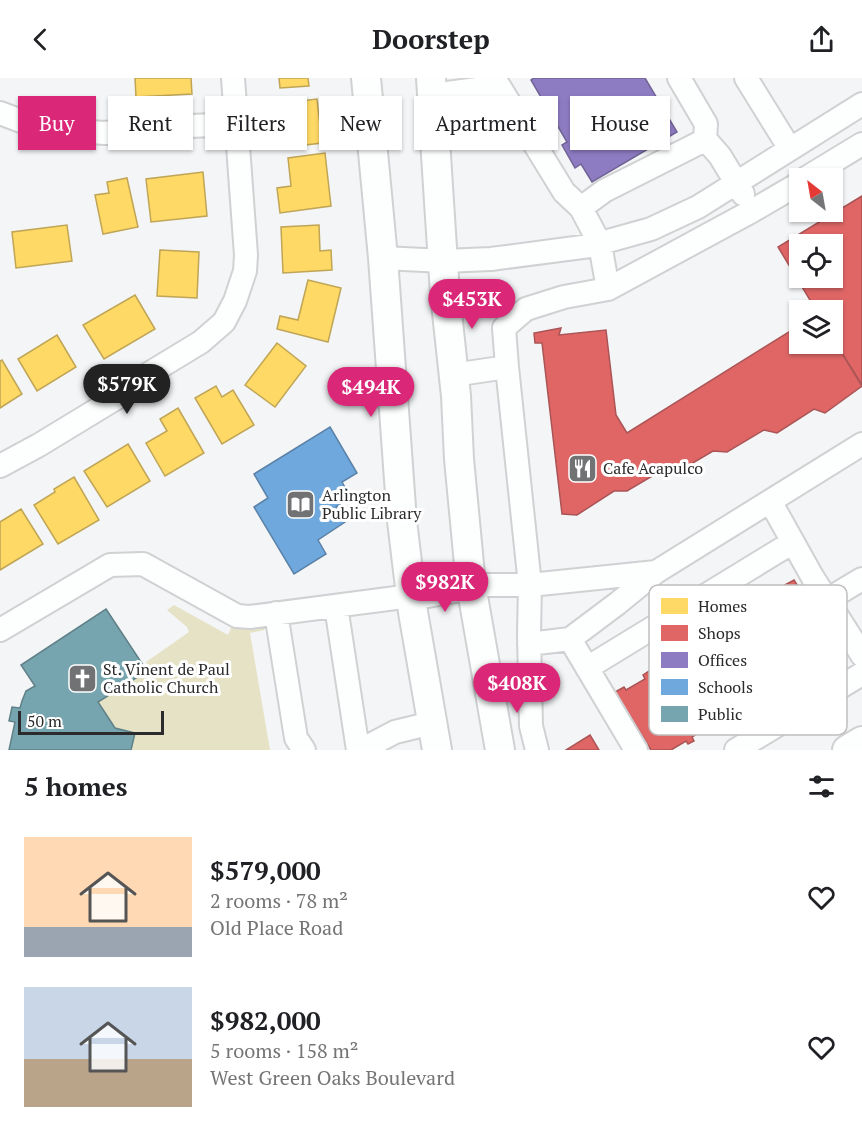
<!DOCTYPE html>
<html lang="en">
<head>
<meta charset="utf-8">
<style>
	:root { --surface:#fff; --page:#f2f2f2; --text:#202124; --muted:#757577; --accent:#db2777 }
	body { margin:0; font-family:"PT Serif",serif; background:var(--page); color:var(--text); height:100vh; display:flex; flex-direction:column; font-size:22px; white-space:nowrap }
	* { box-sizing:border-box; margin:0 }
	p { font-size:20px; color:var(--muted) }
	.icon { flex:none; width:33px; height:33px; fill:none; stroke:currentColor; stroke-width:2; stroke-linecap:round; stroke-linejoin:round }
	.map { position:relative; height:672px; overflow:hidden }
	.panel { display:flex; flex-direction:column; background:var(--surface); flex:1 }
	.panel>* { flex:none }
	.hud { position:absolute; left:18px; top:18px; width:826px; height:54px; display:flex; gap:12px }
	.needle { width:39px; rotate:329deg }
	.controls { position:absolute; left:789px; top:90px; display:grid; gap:12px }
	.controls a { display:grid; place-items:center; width:54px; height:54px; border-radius:0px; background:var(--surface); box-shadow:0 2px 4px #0004; font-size:30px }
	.scale { position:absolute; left:18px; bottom:15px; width:146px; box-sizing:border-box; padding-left:6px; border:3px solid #2b2b2d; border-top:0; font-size:16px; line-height:21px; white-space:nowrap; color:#2b2b2d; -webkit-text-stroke:4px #fff; paint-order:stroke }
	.price { position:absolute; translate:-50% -51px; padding:0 14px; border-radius:21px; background:var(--accent); color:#fff; font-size:20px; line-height:39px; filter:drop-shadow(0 2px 3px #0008) }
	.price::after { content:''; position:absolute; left:50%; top:36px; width:18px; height:14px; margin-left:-9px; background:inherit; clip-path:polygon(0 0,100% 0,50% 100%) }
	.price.selected { background:#222; color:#fff }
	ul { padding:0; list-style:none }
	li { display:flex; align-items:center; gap:18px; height:150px; padding:0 24px }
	li span { display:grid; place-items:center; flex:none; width:168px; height:120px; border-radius:0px; color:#555 }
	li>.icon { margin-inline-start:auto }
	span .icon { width:72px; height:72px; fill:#fffc; stroke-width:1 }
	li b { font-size:26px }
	h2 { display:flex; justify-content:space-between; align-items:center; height:72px; padding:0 24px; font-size:26px }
	.tag { padding:0 21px; border-radius:0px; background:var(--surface); box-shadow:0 2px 4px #0004; font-size:21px; line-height:54px }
	.tag.selected { background:var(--accent); color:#fff }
	header { display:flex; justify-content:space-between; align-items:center; height:78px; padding:0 24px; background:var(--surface); font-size:27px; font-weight:600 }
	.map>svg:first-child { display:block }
</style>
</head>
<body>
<header><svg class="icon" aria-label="back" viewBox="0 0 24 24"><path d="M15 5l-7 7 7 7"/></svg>Doorstep<svg class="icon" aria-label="share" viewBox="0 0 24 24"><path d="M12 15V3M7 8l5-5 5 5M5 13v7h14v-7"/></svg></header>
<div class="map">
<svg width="862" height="672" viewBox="0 0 862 672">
	<rect width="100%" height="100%" fill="#f4f5f7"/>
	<path fill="#e6e2c5" d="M174 527 228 557 233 546 238 544 264 551V552L250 555 270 672H131L134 655 115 650 98 624 150 591 146 584 189 554 187 549 167 532Z"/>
	<path fill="#ffd966" stroke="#bfa555" stroke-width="1.5" d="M135 0H191L192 16 136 19Z
		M279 0H308L309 8 280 10Z
		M317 21 322 65 280 70 275 26Z
		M325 75 331 128 280 135 277 110 291 108 288 80Z
		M203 94 207 138 151 144 146 101Z
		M127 100 138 149 103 156 95 117 109 115 107 104Z
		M67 147 72 183 16 190 12 154Z
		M319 147 320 173 331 172 332 192 283 195 281 149Z
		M160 172 199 174 197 220 157 218Z
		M308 202 341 210 328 264 277 251 280 238 298 242Z
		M135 217 155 251 104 281 83 247Z
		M57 257 76 289 37 313 18 281Z
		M277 265 306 288 275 329 245 307Z
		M2 282 22 316 0 330V283Z
		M216 308 222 319 233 312 254 347 222 366 195 320Z
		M178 330 204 375 165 398 146 365 167 353 160 341Z
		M128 366 150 403 107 429 84 393Z
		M74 399 99 442 58 466 34 427 55 414 54 411Z
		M21 431 43 466 0 492V444Z"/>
	<path fill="#e06666" stroke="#aa5455" stroke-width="1.5" fill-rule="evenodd" d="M862 118V307L832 259V232H816L778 169ZM800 166H832V200H800Z
		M800 247V266H832V259L862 308 825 335 814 331 777 355 764 352 727 374 713 373 676 395 664 391 627 413H614L577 437 562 436 542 265H535L534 255 561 250 559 257 606 252 616 337 627 355Z
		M794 502 813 532 805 537 814 552 819 549 836 576 829 580 826 576 805 589 807 592 801 596 799 592 692 659 694 663 688 666 686 663 671 672H651L615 614 624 609 626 612 645 601 643 597 652 591 654 595 758 531 756 527 766 521 768 524 784 514 781 509Z
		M590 657 599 672H566Z"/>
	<path fill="#8e7cc3" stroke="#706496" stroke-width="1.5" d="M534 0H645L677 54 592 104 581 86 575 90 562 67 567 64 531 2Z"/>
	<path fill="#6fa8dc" stroke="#5b82a8" stroke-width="1.5" d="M330 349 357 395 342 404 351 420 336 429 345 444 318 462 326 476 294 496 254 429 268 420 254 396Z"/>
	<path fill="#76a5af" stroke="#608088" stroke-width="1.5" d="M106 531 147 593 98 624 115 650 135 655 131 672H9L15 644 9 643 12 629 20 630 22 623 26 613 35 608 21 587Z"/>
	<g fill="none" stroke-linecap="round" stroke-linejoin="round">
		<defs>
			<path id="minor" d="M746 0 790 71
				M432 17 499 8 564 114 581 130 600 166 608 211
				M0 35 42 51 105 55 145 50 236 46
				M706 62 720 78 743 116
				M806 100 862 66
				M800 105 752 133 608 211 564 219 526 231 504 250 507 289 530 507 656 494 862 366
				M581 130 604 113 705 62 706 46 679 0
				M383 180 444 183 491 181 590 168 651 151 698 129 862 26
				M453 297 507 289
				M0 388 39 367 118 319 140 301 201 264 224 244 235 223 245 193 246 177 233 0
				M770 423 813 500 862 577
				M471 507H530L529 556 531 648 537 672
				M827 522 862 501
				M336 528 358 672
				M276 535 296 660 304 672
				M0 552 110 487 143 486 237 538 250 539 411 518
				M570 561 618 525 656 494
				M529 566 570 561 636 672
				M587 590 793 464
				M361 672 395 654 432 645
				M736 672 862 596"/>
			<path id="major" d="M366 0 383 180 402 443 413 534 437 672
				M431 0 445 216 456 318 459 381 471 507 500 672
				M411 518 471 507
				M847 672 862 663"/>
		</defs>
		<use href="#minor" stroke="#d0d1d3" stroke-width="26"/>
		<use href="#major" stroke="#d0d1d3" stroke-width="32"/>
		<use href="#minor" stroke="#fdfefe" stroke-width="22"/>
		<use href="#major" stroke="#fdfefe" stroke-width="28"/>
	</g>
	<defs>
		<symbol id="restaurant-square" viewBox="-11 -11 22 22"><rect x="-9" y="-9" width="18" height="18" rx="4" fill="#717274" stroke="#fff"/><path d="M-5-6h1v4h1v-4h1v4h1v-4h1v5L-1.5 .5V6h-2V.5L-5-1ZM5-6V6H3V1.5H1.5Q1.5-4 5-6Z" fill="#fff"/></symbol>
		<symbol id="library-square" viewBox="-11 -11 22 22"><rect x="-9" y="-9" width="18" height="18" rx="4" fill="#717274" stroke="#fff"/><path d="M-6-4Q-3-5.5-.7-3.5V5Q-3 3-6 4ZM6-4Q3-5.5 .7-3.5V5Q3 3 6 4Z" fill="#fff"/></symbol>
		<symbol id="church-square" viewBox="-11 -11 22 22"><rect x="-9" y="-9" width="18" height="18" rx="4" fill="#717274" stroke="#fff"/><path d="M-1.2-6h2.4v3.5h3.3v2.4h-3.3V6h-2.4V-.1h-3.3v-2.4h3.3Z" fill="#fff"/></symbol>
	</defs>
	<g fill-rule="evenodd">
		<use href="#restaurant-square" x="566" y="374" width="33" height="33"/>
		<use href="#library-square" x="284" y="410" width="33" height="33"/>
		<use href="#church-square" x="66" y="584" width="33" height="33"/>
	</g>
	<g text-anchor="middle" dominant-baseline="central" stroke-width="6" stroke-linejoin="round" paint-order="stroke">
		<g font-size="16" fill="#2b2b2d" stroke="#fff" text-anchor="start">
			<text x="603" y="390">Cafe Acapulco</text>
			<text x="322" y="417">Arlington<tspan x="322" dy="18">Public Library</tspan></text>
			<text x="103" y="591">St. Vinent de Paul<tspan x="103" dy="18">Catholic Church</tspan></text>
		</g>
	</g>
	<rect x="649" y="507" width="198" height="150" rx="9" fill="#fff" stroke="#bfbfc0" stroke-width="1.5"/>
	<rect x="661" y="520" width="27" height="16" fill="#ffd966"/>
	<rect x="661" y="547" width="27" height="16" fill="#e06666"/>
	<rect x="661" y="574" width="27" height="16" fill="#8e7cc3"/>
	<rect x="661" y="601" width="27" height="16" fill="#6fa8dc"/>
	<rect x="661" y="628" width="27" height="16" fill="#76a5af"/>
	<g font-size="16" fill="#2b2b2d">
		<text x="698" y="534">Homes</text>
		<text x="698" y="561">Shops</text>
		<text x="698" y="588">Offices</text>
		<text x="698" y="615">Schools</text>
		<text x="698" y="642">Public</text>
	</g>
</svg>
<div class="controls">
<a><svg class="needle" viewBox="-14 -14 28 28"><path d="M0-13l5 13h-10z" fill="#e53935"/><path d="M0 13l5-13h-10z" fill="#757577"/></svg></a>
<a><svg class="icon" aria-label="locate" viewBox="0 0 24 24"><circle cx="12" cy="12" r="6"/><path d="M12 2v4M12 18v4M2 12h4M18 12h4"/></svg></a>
<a><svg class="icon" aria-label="layers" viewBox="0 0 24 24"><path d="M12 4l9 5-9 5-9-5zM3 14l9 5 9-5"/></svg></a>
</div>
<div class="scale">50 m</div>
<b class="price" style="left:472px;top:252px">$453K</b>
<b class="price selected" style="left:127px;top:337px">$579K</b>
<b class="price" style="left:371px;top:340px">$494K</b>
<b class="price" style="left:445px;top:535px">$982K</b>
<b class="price" style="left:517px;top:636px">$408K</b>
<div class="hud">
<a class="tag selected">Buy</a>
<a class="tag">Rent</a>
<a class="tag">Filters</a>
<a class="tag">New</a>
<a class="tag">Apartment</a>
<a class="tag">House</a>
</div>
</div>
<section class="panel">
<h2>5 homes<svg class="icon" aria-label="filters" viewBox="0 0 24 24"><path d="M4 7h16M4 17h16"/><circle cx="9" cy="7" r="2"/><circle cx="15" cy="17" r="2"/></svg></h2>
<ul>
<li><span style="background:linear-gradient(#ffd9b3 75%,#9aa5b1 0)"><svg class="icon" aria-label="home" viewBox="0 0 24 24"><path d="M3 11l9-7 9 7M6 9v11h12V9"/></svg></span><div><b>$579,000</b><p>2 rooms · 78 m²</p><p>Old Place Road</p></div><svg class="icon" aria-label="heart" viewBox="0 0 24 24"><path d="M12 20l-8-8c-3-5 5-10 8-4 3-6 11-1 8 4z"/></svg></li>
<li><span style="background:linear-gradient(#c9d6e8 60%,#b9a48a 0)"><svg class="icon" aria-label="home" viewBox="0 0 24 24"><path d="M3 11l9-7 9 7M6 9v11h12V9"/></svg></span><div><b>$982,000</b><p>5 rooms · 158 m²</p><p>West Green Oaks Boulevard</p></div><svg class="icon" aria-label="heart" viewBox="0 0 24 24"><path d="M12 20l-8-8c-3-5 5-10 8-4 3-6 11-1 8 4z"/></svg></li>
</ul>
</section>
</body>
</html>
